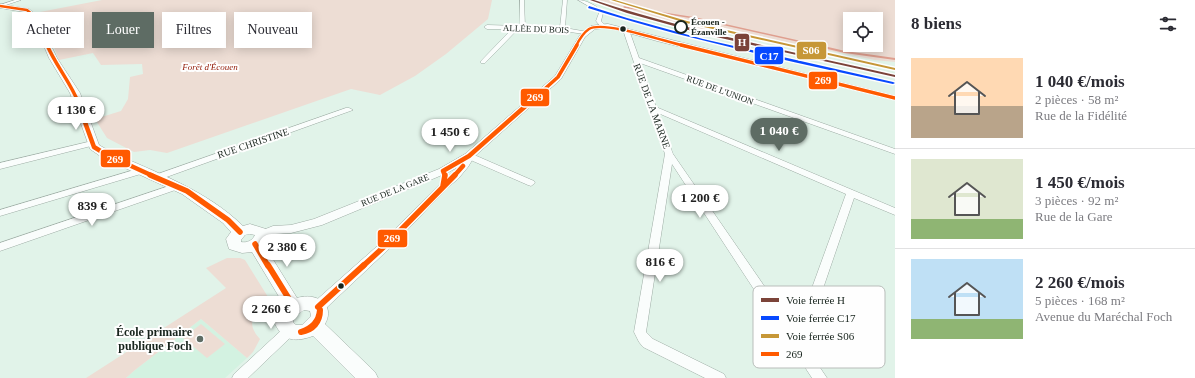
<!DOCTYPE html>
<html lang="fr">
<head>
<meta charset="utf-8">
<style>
	:root { --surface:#fff; --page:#f2f2f3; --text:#2b2b33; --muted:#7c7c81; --line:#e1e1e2; --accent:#5e6c64 }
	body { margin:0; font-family:"Times New Roman",serif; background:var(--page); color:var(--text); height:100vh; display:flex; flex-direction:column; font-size:15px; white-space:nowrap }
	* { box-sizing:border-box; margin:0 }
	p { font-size:13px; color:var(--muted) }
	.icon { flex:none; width:22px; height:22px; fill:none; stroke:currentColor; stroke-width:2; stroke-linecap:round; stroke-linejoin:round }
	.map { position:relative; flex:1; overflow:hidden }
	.side { display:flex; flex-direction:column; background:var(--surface); width:300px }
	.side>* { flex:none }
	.banner { position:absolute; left:12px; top:12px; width:380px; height:36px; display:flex; gap:8px }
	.buttons { position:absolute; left:843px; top:12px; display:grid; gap:8px }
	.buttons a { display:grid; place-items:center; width:40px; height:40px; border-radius:0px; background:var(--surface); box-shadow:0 2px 10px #0003; font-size:20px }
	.price { position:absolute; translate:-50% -34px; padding:0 9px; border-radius:14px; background:#fff; color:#222; font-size:13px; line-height:26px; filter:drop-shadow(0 1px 2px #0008) }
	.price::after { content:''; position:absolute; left:50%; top:24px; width:12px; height:9px; margin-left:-6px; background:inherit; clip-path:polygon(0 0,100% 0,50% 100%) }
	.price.active { background:var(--accent); color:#fff }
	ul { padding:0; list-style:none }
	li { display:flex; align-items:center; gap:12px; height:100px; padding:0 16px }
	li+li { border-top:1px solid var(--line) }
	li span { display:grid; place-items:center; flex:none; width:112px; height:80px; border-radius:0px; color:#555 }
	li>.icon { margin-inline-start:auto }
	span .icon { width:48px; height:48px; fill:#fffc; stroke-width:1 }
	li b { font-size:17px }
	h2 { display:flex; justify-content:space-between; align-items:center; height:48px; padding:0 16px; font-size:17px }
	.chip { padding:0 14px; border-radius:0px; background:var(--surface); box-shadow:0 2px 10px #0003; font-size:14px; line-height:36px }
	.chip.active { background:var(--accent); color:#fff }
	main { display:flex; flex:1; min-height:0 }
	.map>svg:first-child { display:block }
</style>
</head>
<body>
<main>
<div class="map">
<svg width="895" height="378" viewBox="0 0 895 378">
	<rect width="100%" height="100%" fill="#e1f3e9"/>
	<path fill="#d3f2e1" d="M584 0H597L705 31 895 73V78L684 31 672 29 668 30 655 26 658 24 651 22 647 23 629 18 632 17 610 10Z
		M201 319 247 358 225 378H126L135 370Z"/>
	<path fill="#edddd4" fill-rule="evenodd" d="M102 0H492L488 19 446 54 415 76 380 95 351 89 167 153 150 150 134 152 107 138 95 119 121 111 128 99 130 77 143 74 142 64 101 65 93 53 59 60 40 12Z
		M597 0H895V62L875 60 743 33 722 35 658 19ZM850 19H876V45H850Z
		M227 258H240L245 260 268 297C264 313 240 317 260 339L253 352 247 358 201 319 135 370 126 378H86L226 288 206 268Z
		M201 324 225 344 207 358 183 338Z"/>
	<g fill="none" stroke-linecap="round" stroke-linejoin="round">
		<path stroke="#df9f8f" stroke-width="1.5" d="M624 7 695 18 820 46"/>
		<path stroke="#df9f8f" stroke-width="2" d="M815 45 845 52 895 59"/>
		<defs>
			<path id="minor" d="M15 0H21L0 7V5Z
				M520 0H524L525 27H560L563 0H567L565 28 588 32 585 34 562 31 518 29 485 63H481V61L512 29H487L484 27 487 25 520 26Z
				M578 0C586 0 598 6 603 13L601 21 606 26 605 27H601L596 21 599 13 597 11Z
				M626 28 629 30 639 58 895 149V154L640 63 656 107 895 208V215L854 198 804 344 827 378H812L672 164 646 332 653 339 724 374 726 378H705L643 347 639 342 634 332 665 154 623 30ZM658 113 846 194 796 332 673 154Z
				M346 108H349L353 110 161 179H155L154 177 155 175Z
				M92 141H95L96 143 95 145 0 169V163Z
				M466 154H472L534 181 535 183 531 186 528 185 466 158 465 156Z
				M141 168 145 171 144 173 0 216V210Z
				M178 183 182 186 181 188 0 251V243Z
				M290 325 294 326 296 330 294 334 248 378H232L234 374 286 326Z"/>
			<path id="tertiary" d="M608 24 895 96V100L657 41 618 30 608 28 595 29 585 37 561 79 474 157 468 167 458 179 447 188 391 247 323 311 318 313 313 311 311 307 313 303 383 241 458 167 447 173 322 225 291 233 275 234 262 239 258 238 256 235 258 232 273 226 291 225 314 219 439 169 465 154 555 76 580 35 591 26Z"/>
			<path id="secondary" d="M0 4 29 9 37 16 57 58 80 93 99 145 111 152C157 173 206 190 243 226L250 224 266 229 269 235 264 245 297 298C316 292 336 304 325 324L375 372 378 378H355L313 336C296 342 284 342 275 324L277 316 284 305 252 252 242 253 229 249 226 239 231 232 223 223 182 194 103 158 90 149 70 93 49 58 32 18 25 12 0 8ZM250 234 255 235C252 241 247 243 241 242V240L245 235ZM304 310 310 311 311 316 302 325H296L293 322 294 317Z"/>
		</defs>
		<use href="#minor" stroke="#9daca4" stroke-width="1"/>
		<use href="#tertiary" stroke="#9daca4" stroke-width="1"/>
		<use href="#secondary" stroke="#9daca4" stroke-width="1"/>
		<use href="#minor" fill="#fafdfc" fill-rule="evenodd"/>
		<use href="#tertiary" fill="#fafdfc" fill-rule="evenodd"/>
		<use href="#secondary" fill="#fafdfc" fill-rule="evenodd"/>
		<defs>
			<path id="bus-1-far4" d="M0 6 27 10 35 17 48 46
				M576 46C579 40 583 33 589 29 604 20 666 42 685 46"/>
			<path id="bus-1-far3" d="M47 45C56 66 71 83 79 104
				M681 45 895 98
				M528 104 558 77 577 45"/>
			<path id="bus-1-far2" d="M78 103 94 147 107 155 153 176
				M445 176 443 171 469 156 529 103
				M454 176 463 166"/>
			<path id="bus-1-far1" d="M150 175 187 191 228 220 240 232
				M443 186 445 175
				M255 244 268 266
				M363 266 387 244 455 175"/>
			<path id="bus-1" d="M268 265 294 307
				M318 307 364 265
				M301 332C312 328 319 322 320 310
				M301 332C313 330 320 322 320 310"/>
		</defs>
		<use href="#bus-1-far4" stroke="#fefefe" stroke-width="4"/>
		<use href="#bus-1-far3" stroke="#fefefe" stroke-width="5.5"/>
		<use href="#bus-1-far2" stroke="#fefefe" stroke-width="7"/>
		<use href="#bus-1-far1" stroke="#fefefe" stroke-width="8"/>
		<use href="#bus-1" stroke="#fefefe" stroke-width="10"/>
		<use href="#bus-1-far4" stroke="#ff5a00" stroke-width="2.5"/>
		<use href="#bus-1-far3" stroke="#ff5a00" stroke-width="3.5"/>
		<use href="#bus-1-far2" stroke="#ff5a00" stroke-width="4.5"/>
		<use href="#bus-1-far1" stroke="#ff5a00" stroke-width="5.5"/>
		<use href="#bus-1" stroke="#ff5a00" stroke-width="6"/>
		<defs>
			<path id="rail-1" d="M590 0H594C693 32 794 52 895 75V77L703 34 627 13Z"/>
			<path id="rail-2" d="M589 6 627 18 703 39 893 82 895 83 893 84C790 61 688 40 588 8Z"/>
			<path id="rail-3" d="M611 0H615L687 21 895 68V70L686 23Z"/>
		</defs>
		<use href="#rail-1" stroke="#fefefe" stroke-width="3"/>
		<use href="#rail-2" stroke="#fefefe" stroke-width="3"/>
		<use href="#rail-3" stroke="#fefefe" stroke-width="3"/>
		<use href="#rail-1" fill="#7b4339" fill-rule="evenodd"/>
		<use href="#rail-2" fill="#0749ff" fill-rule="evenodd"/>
		<use href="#rail-3" fill="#c69737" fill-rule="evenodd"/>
	</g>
	<circle fill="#fefefe" stroke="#18241d" stroke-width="2" cx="681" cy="27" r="6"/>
	<g fill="#18241d" stroke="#fefefe" stroke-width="1.5">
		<circle cx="623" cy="29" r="3.5"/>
		<circle cx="341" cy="286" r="3.5"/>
	</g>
	<circle fill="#5e6c64" stroke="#fefefe" stroke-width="1.5" cx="200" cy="339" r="4"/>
	<g text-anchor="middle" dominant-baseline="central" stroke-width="4" stroke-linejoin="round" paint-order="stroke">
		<g font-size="9" font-weight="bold" fill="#18241d" stroke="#fefefe" text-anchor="start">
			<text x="691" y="22">Écouen -<tspan x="691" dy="10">Ézanville</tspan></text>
		</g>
		<g font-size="9" fill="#18241d" stroke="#fefefe">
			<text transform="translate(536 29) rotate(2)">ALLÉE DU BOIS</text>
			<text transform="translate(720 90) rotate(20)">RUE DE L'UNION</text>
			<text transform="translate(395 190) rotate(-22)">RUE DE LA GARE</text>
		</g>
		<g font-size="9" font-style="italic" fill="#96200e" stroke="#fefefe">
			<text x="210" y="67">Forêt d'Écouen</text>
		</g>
		<g font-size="10" fill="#18241d" stroke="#fefefe">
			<text transform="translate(652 106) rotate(70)">RUE DE LA MARNE</text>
			<text transform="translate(253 143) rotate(-19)">RUE CHRISTINE</text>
		</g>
		<g font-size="12" font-weight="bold" fill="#18241d" stroke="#fefefe" text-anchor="end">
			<text x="192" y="332">École primaire<tspan x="192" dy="14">publique Foch</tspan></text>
		</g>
	</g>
	<rect x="753" y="286" width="132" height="82" rx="6" fill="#fefefe" stroke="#b9bdba" stroke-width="1"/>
	<rect x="761" y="298" width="18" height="4" fill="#7b4339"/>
	<rect x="761" y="316" width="18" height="4" fill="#0749ff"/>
	<rect x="761" y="334" width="18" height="4" fill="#c69737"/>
	<rect x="761" y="352" width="18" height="4" fill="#ff5a00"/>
	<g font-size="11" fill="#18241d">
		<text x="786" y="304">Voie ferrée H</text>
		<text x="786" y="322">Voie ferrée C17</text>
		<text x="786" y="340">Voie ferrée S06</text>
		<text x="786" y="358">269</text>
	</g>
	<g stroke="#fefefe" stroke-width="1.5">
		<rect x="734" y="33" width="16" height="19" rx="4" fill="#7b4339"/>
		<rect x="796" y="41" width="31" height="19" rx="4" fill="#c69737"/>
		<rect x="754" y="46" width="30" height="19" rx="4" fill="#0749ff"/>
		<rect x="808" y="71" width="30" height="19" rx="4" fill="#ff5a00"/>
		<rect x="520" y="88" width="30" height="19" rx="4" fill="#ff5a00"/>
		<rect x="100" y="149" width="31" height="19" rx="4" fill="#ff5a00"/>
		<rect x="377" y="229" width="31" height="19" rx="4" fill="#ff5a00"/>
	</g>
	<g font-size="11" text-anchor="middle" font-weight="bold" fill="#fff">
		<text x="742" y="46">H</text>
		<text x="811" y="54">S06</text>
		<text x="769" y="60">C17</text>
		<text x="823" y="84">269</text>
		<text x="535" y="101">269</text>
		<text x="115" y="163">269</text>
		<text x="392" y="242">269</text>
	</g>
</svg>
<div class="buttons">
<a><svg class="icon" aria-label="locate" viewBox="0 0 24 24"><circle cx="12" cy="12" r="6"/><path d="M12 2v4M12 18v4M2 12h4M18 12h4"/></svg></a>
</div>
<b class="price" style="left:76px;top:131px">1 130 €</b>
<b class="price active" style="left:779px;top:152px">1 040 €</b>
<b class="price" style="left:450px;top:153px">1 450 €</b>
<b class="price" style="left:700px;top:219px">1 200 €</b>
<b class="price" style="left:92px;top:227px">839 €</b>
<b class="price" style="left:287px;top:268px">2 380 €</b>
<b class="price" style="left:660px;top:283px">816 €</b>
<b class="price" style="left:271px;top:330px">2 260 €</b>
<div class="banner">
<a class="chip">Acheter</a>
<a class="chip active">Louer</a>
<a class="chip">Filtres</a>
<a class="chip">Nouveau</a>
</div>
</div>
<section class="side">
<h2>8 biens<svg class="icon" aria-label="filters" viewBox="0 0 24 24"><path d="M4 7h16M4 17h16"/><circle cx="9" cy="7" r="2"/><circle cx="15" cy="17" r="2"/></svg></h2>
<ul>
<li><span style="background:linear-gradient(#ffd9b3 60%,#b9a48a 0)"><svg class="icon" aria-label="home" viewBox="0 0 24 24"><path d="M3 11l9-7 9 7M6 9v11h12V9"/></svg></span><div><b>1 040 €/mois</b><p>2 pièces · 58 m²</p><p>Rue de la Fidélité</p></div></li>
<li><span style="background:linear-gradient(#dfe7d0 75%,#8fb573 0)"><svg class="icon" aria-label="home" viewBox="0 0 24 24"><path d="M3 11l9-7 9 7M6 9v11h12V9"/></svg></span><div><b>1 450 €/mois</b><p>3 pièces · 92 m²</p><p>Rue de la Gare</p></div></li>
<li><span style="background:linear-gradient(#bfe0f5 75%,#8fb573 0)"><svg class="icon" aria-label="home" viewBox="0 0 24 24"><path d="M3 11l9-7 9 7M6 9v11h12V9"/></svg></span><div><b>2 260 €/mois</b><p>5 pièces · 168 m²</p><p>Avenue du Maréchal Foch</p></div></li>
</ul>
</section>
</main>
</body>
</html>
